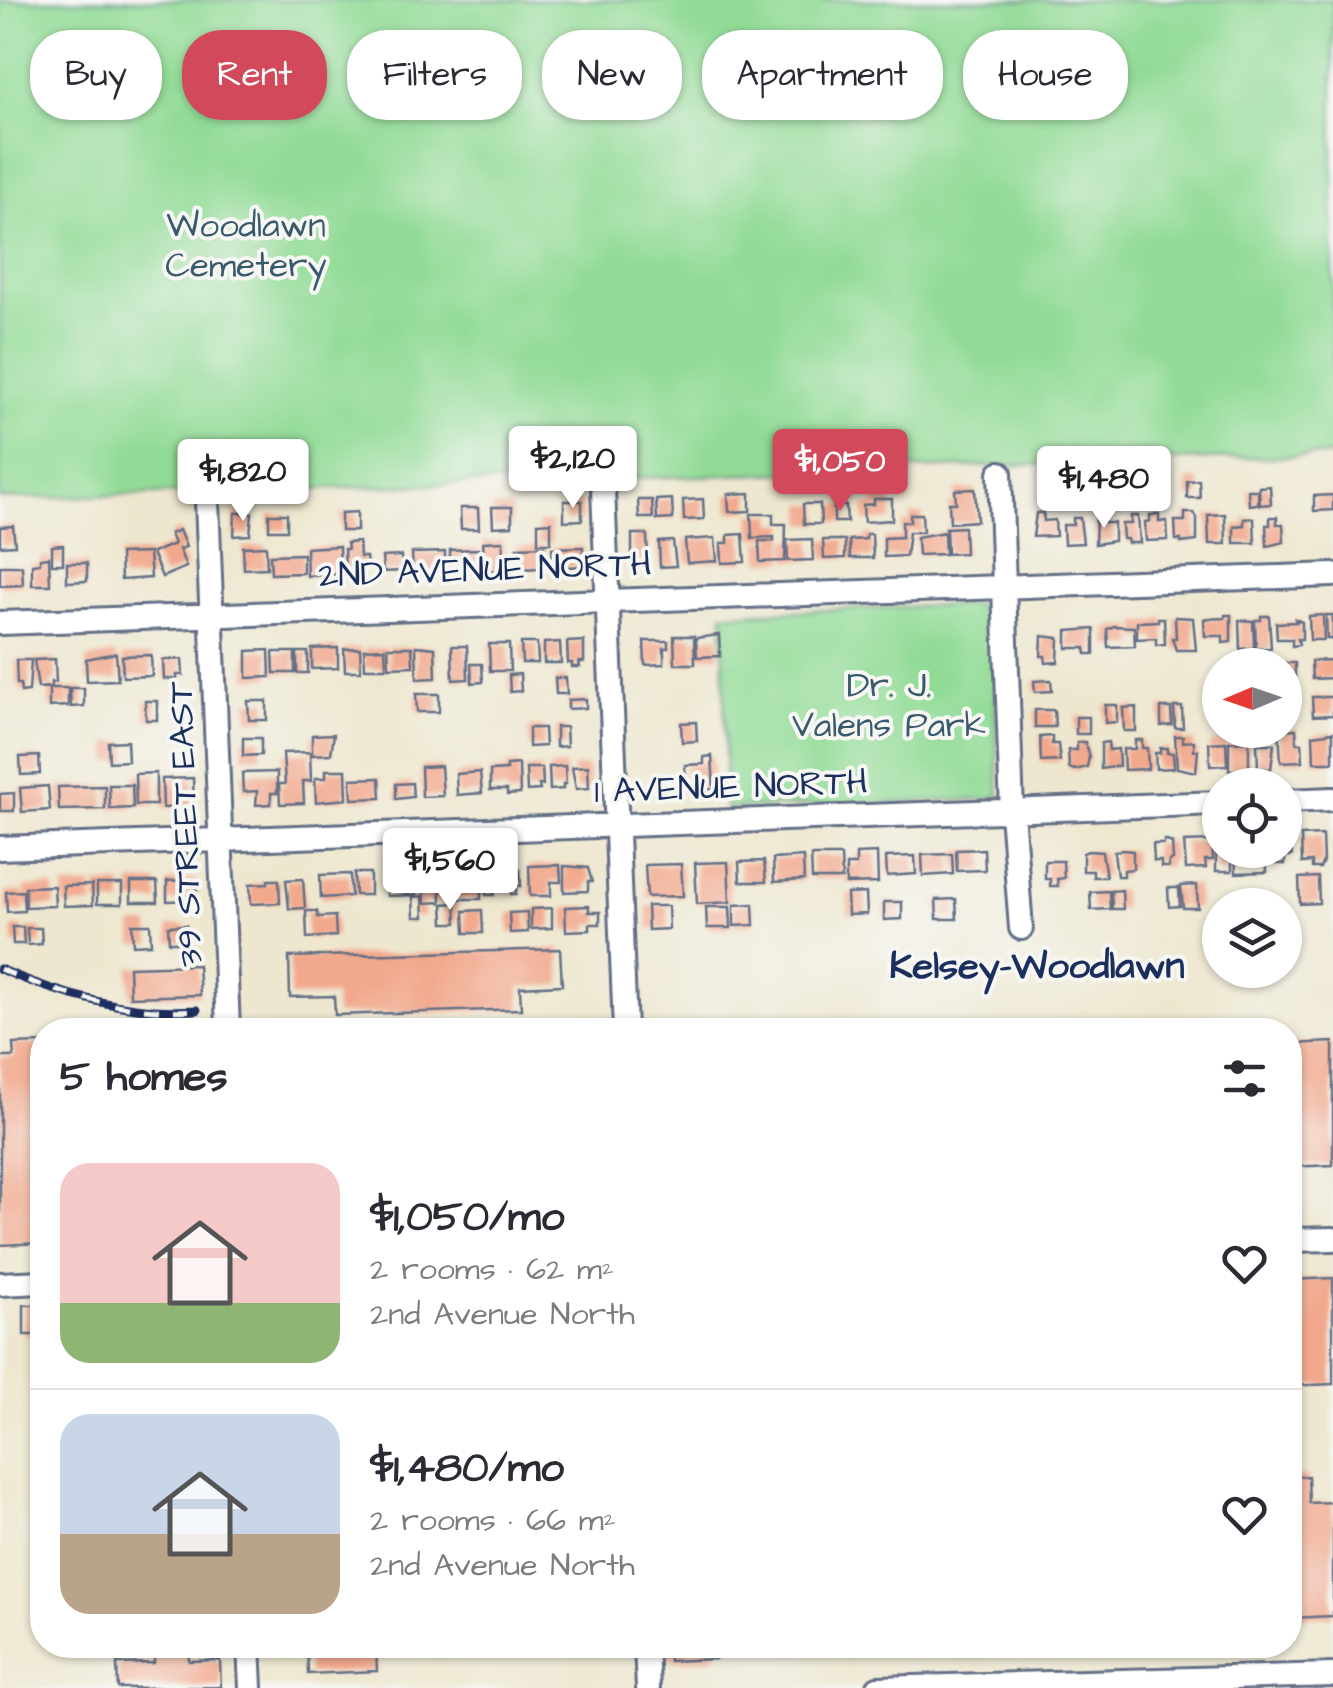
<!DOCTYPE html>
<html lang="en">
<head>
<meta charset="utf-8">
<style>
	:root { --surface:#fff; --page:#f7f7f7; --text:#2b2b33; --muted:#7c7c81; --line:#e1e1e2; --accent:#d1495b }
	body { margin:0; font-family:"Architects Daughter",sans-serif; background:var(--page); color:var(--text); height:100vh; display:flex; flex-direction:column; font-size:38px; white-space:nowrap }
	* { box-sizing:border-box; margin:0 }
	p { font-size:32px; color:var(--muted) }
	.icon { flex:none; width:55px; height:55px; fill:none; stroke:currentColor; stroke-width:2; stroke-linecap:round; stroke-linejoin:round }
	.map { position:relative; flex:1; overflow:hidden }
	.sheet { position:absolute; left:30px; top:1018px; width:1272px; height:640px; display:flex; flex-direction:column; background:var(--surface); border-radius:40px; box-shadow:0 2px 8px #0004 }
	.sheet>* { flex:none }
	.hud { position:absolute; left:30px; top:30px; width:1275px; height:90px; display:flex; gap:20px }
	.needle { width:65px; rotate:268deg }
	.fabs { position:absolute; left:1202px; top:648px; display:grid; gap:20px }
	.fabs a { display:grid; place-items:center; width:100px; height:100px; border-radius:50%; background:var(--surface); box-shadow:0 2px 8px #0004; font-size:50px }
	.price { position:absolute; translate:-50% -85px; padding:0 22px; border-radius:10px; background:#fff; color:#222; font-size:32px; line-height:65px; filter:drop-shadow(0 2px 5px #0008) }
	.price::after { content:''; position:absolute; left:50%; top:60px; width:30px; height:22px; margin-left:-15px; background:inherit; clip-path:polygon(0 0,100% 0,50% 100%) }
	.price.current { background:var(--accent); color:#fff }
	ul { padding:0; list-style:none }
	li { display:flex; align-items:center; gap:30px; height:250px; padding:0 30px }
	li+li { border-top:2px solid var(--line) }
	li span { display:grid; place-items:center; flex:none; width:280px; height:200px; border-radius:30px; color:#555 }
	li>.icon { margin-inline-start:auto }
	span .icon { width:120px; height:120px; fill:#fffc; stroke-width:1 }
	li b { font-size:42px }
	h2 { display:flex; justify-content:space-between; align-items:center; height:120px; padding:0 30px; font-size:42px }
	.pill { padding:0 35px; border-radius:40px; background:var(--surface); box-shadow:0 2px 8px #0004; font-size:35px; line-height:90px }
	.pill.current { background:var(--accent); color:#fff }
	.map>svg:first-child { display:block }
</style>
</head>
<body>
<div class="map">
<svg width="1333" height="1688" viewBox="0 0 1333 1688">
	<rect width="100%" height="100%" fill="#f6f6f2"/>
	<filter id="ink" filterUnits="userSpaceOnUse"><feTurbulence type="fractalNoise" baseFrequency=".01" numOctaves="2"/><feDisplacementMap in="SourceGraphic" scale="20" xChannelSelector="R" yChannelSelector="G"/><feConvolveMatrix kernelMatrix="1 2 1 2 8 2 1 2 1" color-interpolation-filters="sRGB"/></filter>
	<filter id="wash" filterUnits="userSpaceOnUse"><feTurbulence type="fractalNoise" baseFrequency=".0048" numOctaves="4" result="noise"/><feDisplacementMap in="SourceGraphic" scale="40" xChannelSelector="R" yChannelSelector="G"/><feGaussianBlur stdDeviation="2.25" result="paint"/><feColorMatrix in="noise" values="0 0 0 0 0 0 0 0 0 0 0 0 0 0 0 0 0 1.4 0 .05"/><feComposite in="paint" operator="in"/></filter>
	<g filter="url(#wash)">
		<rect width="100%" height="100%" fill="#eee7cf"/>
		<path fill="#91db96" stroke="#56857a" stroke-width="2.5" d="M0 0H1333V455L0 499Z
			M979 604 988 606 992 613 999 796 991 799 726 809 723 614Z"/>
		<g id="blocks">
			<path fill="#f2a88d" d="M1199 480 1200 498H1187V481Z
				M1102 482 1103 500 1088 501 1087 489 1086 499H1075L1074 483Z
				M1270 486 1271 504 1260 505 1259 487Z
				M1153 487 1154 503H1143V488Z
				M975 489 977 521 950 523 949 503H956L955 490Z
				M1248 490H1258V504L1249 505Z
				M750 493V511L729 512 728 494Z
				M1333 495V510L1314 511V496Z
				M672 499 673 519 657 520 656 500Z
				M703 499 704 519 684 520 683 500Z
				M874 499H892V520L864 522 863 505 874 504Z
				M638 500H652L653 518H639Z
				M564 501H582V520L564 521Z
				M803 504H820L821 524H804Z
				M834 505H846L847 522H834Z
				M492 507H512V526L493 527Z
				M460 508H478L479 529H461Z
				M357 512V531H341V513Z
				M235 513H252L250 535 234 536Z
				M1036 513H1043L1044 521 1055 520 1056 536 1033 537Z
				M1185 513H1194L1197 518V541L1181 543V540H1176L1175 521H1185Z
				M269 514H287V530H269Z
				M751 514H773V524H786L785 561 760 562 759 541H774V537L752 538Z
				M910 514H922L923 532H909L906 556 884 557V538L902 537V522H910Z
				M1225 514 1226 544H1209L1208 515Z
				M1150 515H1159V522L1167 521 1168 540 1146 541 1145 522 1150 521Z
				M1131 516H1138L1140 543H1128L1127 539H1123L1122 524H1131Z
				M1096 517H1103V523H1114V541L1095 544Z
				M1270 517H1277V524H1283L1284 542 1267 546 1266 525H1270Z
				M1073 518H1080L1083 543 1064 544 1063 525H1073Z
				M1254 518 1255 543H1234V526L1244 525V519Z
				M551 522V543H538V523Z
				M13 526 15 545 0 546V527Z
				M964 527 965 553 947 554 946 528Z
				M179 530 186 547 179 549 186 567 162 577 152 553 174 544 170 534Z
				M944 532 945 554 918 555 917 537Z
				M632 534H647L648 564H632Z
				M743 534 745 562 722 563 721 543H728V535Z
				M866 534H872L873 558H850L849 540 866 539Z
				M715 538 717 561 687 563 685 540Z
				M812 539 813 560 788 561 787 540Z
				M823 540H845V558L824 559Z
				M503 541 505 570 485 571 483 542Z
				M673 541 676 566 660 567 659 542Z
				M359 542 360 557H366L367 567 345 569 344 549H348L347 543Z
				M63 545V564H52V546Z
				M266 546 267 568 244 569 243 547Z
				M339 546 340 574 307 576 306 548Z
				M544 546 545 568 518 569 517 547Z
				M583 547V566L553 568 552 548Z
				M478 549 479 571 450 572V550Z
				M445 552V571L413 575 412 553Z
				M149 553 151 578 121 580 120 554Z
				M303 554V573L271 574 270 555Z
				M401 556 402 571 383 572 382 557Z
				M49 557 50 585H32V564L40 563V558Z
				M67 563H87V581L67 582Z
				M0 566H22L23 585 0 586Z
				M1225 615H1231V642L1223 643V636H1205L1204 619 1225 618Z
				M1323 615 1324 640H1310L1309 616Z
				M1326 615H1333V639H1327Z
				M1261 616H1269L1271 648 1256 649 1255 620H1261Z
				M1175 617 1193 618 1196 650H1176L1172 638H1176Z
				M1158 618H1164L1165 644 1156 645V638L1137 639V622L1158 621Z
				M1295 619 1302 622V639H1298L1299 645 1292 646V639H1277L1276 623 1296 622Z
				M1239 620 1253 621 1254 648 1240 649Z
				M1114 626 1134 627 1135 646 1108 647 1107 629Z
				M1094 629V654H1086L1085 648H1067V631Z
				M719 635 720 656 697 657 696 638Z
				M674 636H694L695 664H675Z
				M1042 636 1059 638 1058 662 1046 663 1045 656H1041Z
				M584 641V662H579L580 667H572V663H568L567 642Z
				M644 641H668V648H664V664L645 665Z
				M560 642 561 663H544V643Z
				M521 643H537L538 663H522Z
				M489 644H509L510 671H490Z
				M416 646 435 648 436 678 417 679Z
				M452 646H467L468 679 453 680Z
				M388 647H412L413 666 389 667Z
				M338 648V668L312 669V649Z
				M360 648 361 671H345L344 649Z
				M385 648 386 668H365L364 649Z
				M269 650 270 677 247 678V651Z
				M273 652H295V673H274Z
				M297 652H308V673H297Z
				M116 653 118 680 87 681 86 659Z
				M151 655 152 676 123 677 122 656Z
				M55 659 56 682H51V687L38 688 34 660Z
				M182 659 183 675H177V679H164L163 660Z
				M16 660H31L29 691 21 692 20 684H17Z
				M1333 660V678L1312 679 1311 661Z
				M1285 663H1295V681H1285Z
				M471 664H482L483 682 472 683Z
				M520 674 521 691 510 692 509 675Z
				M555 678H566L567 694H556Z
				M1051 680 1052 691 1035 692 1034 681Z
				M49 688H68V706L49 707Z
				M70 688H84V706L71 707Z
				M416 694H439V712H417Z
				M1312 697H1333V715L1313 716Z
				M586 699V708L568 709V700Z
				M145 701H157V720H146Z
				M248 701H267V720H249Z
				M1105 705H1117V722L1105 723Z
				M1136 707V731H1124L1123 708Z
				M1174 707H1182L1183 728H1175Z
				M1161 708H1171L1172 725 1161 726Z
				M1035 710H1054L1055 727H1035Z
				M1076 717H1089V734H1076Z
				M696 722 697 741 682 742 681 723Z
				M556 727H566L567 746 556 747Z
				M529 728H544L545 746 529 747Z
				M1296 729 1297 743H1302L1303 761 1281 762 1279 730Z
				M1333 732V762H1314L1313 735Z
				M334 734 331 754 312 755V735Z
				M1052 736V744H1058L1060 761 1041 762 1040 737Z
				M1175 736H1183V742L1194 741V750H1198L1196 772 1177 768Z
				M243 738H261V755L243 756Z
				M1135 740H1142V748H1147L1148 769 1124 770 1123 749H1135Z
				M127 741 128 761 109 762 108 742Z
				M1249 741V770H1229V742Z
				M1077 742H1085L1089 757 1087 767 1075 770 1069 768 1068 750H1077Z
				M1108 742 1109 750 1118 749 1119 766 1101 769V743Z
				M1226 742 1227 765 1210 766 1209 743Z
				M1257 744H1274L1271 769H1258Z
				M1160 748H1167V753H1173L1174 768 1156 769 1155 753H1160Z
				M310 752 311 781H303L304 803 280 804 279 784H285L283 753Z
				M39 756 40 774 21 775 20 757Z
				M712 756 714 789 686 790 685 765 704 764V757Z
				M519 764 520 794 507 795V790H490V771L507 770 506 765Z
				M441 766 443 796 422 797 421 767Z
				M565 766 566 784H563V789L550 790 549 767Z
				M588 766 589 788 576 789 572 767Z
				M526 768H542L543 785H539L540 790 527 791Z
				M326 770H346L347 799 316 802 315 778H326Z
				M277 772V793H271V804L256 805 257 791 243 792 242 773Z
				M480 772 482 793 457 795 456 774Z
				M156 773V805H136L135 774Z
				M193 778 194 807 163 808 162 779Z
				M380 778 381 798 352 799 351 779Z
				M412 783 413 797 396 799V784Z
				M109 785H132L133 808 110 809Z
				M48 786 50 810 22 812 20 788Z
				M105 786V809L59 810 58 787Z
				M14 793V811H0V794Z
				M1322 835 1323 861 1320 868H1312V862L1302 863 1301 836Z
				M1285 839H1291L1292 856H1285V864H1277L1274 850H1285Z
				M1164 840 1172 843 1173 860 1169 861V867H1161V861H1154L1153 844H1164Z
				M1216 840H1220V850H1232V871H1216Z
				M1212 841 1213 860H1205L1206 868 1186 869 1184 842Z
				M984 849 985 870 957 871 956 850Z
				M1122 850 1133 851V869L1124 870V876H1117L1114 852Z
				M1235 850H1266L1267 872 1236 873Z
				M1088 851 1102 852 1106 877H1093V871H1083V853Z
				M877 853 878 883 846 884V865H856V854Z
				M952 854 953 874 923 876 922 855Z
				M811 856H841L842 879H812Z
				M915 856 916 874 887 876 886 857Z
				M803 857 804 880 774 882 773 859Z
				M764 861 766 882H740L739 862Z
				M1045 861H1063L1064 878 1057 879 1058 886H1050V879H1045Z
				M728 862 730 902 697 904 695 863Z
				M681 864 683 896 647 897 645 865Z
				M560 865 561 882H551V896H530L529 866Z
				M564 866 588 868 592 882H588V891L564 892Z
				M485 868H491V871L520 870 521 886H516V894H511L510 887H494V895H486Z
				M386 871 415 873 416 895 387 896Z
				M440 872 441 902 425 903 424 873Z
				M354 873H370V895H355Z
				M350 874 351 896 321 898 320 875Z
				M458 875H481V899H459Z
				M1318 877 1319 903 1300 904 1299 878Z
				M303 879 305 908 289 909 286 880Z
				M196 880 197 900 167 901V881Z
				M268 880H279L280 903 251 904 250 884 268 883Z
				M131 882H157L158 902H131Z
				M97 884H122V904H97Z
				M92 885 93 905 64 906 63 886Z
				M1197 885 1198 908H1183L1181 886Z
				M54 886 55 906 26 907 25 887Z
				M1168 888H1179L1180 906 1169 907Z
				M1122 890 1123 909H1112L1111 891Z
				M23 891 24 911 7 912 6 892Z
				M1109 891 1110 909 1091 910 1090 892Z
				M866 893 867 914 848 915 847 894Z
				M423 896 424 917H414L413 897Z
				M956 899 957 919H937L936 900Z
				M884 902H902V919L884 920Z
				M456 903 457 923H444L443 904Z
				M753 904 754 925 734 926V905Z
				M589 906V912H600V924H590V930L566 931 565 907Z
				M647 906H668L669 929 648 930Z
				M706 907H730L731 928H707Z
				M552 908V928L531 929V909Z
				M482 910 483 933H465L464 911Z
				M306 911H317L318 917 335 916 336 936 307 938Z
				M527 912 528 932 510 933 509 913Z
				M132 924H150L151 944 133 945Z
				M186 925 188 942H169L168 926Z
				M12 927H23L24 944H13Z
				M27 928H41L42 944 28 945Z
				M560 949 562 985 520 987 521 1009 335 1015 334 996 290 997 289 957Z
				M198 965 200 995 130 997 129 967Z
				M1333 1042V1165L1290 1167V1044Z
				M42 1043V1243L0 1245V1057H14L13 1044Z
				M1333 1278V1384L1290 1386V1280Z
				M24 1305H42V1335H24Z
				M1308 1476 1309 1503 1333 1502V1616L1290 1618V1477Z
				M307 1645H350V1650L376 1649 377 1671 308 1674Z
				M668 1645H714L715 1659 669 1661Z
				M188 1647 189 1661 220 1660 221 1687 118 1688 117 1664 154 1663V1654L167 1653V1648Z"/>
		</g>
	</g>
	<g filter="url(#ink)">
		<use href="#blocks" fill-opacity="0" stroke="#656f86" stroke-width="2.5"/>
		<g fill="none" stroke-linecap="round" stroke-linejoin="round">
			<defs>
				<path id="minor" d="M1000 473 1012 812 1021 928
					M603 489 625 1030
					M207 501 228 1030
					M0 623 1333 575
					M1285 801 1333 799
					M0 848 1220 803
					M1290 1240 1333 1239
					M0 1284 42 1282
					M249 1645 251 1688
					M646 1645 648 1688
					M878 1688 1333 1675"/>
			</defs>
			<use href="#minor" stroke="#656f86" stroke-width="28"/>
			<use href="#minor" stroke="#fff" stroke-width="22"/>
			<defs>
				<path id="rail" d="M0 969C59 995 132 1015 197 1010"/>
			</defs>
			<use href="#rail" stroke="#1b2f5e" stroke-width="9"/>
			<use href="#rail" stroke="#f6f6f2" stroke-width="5" stroke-dasharray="15" stroke-linecap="butt"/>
		</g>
	</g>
	<g text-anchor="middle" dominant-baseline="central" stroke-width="8" stroke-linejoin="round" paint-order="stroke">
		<g font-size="35" fill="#385a6c" stroke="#f6f6f2">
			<text x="246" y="225">Woodlawn<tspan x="246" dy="40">Cemetery</tspan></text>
			<text x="889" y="685">Dr. J.<tspan x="889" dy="40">Valens Park</tspan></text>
		</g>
		<g font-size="35" fill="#1b2f5e" stroke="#f6f6f2">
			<text transform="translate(485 570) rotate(-2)">2ND AVENUE NORTH</text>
			<text transform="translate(731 787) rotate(-2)">1 AVENUE NORTH</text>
			<text transform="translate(186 824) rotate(-92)">39 STREET EAST</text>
		</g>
		<g font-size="38" font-weight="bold" fill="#1b2f5e" stroke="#f6f6f2">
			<text x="1037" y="967">Kelsey-Woodlawn</text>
		</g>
	</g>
</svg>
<div class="fabs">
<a><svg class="needle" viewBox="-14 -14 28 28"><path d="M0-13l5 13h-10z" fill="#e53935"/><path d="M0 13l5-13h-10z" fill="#7c7c81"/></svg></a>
<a><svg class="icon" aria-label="locate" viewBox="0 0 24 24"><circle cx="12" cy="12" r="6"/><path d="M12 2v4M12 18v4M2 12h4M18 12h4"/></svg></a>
<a><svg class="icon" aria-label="layers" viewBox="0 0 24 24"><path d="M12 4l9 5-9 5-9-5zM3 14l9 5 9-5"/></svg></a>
</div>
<b class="price" style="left:573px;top:511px">$2,120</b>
<b class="price current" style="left:840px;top:514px">$1,050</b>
<b class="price" style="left:243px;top:524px">$1,820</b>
<b class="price" style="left:1104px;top:531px">$1,480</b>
<b class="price" style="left:450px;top:913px">$1,560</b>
<div class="hud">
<a class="pill">Buy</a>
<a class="pill current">Rent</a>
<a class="pill">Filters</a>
<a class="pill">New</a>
<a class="pill">Apartment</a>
<a class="pill">House</a>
</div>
<section class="sheet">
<h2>5 homes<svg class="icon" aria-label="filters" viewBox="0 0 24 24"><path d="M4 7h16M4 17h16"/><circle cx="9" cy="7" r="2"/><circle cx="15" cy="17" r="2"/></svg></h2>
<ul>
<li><span style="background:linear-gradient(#f6c9c9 70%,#8fb573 0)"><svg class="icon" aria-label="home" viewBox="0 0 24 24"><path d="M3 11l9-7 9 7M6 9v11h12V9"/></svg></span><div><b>$1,050/mo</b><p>2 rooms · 62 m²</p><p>2nd Avenue North</p></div><svg class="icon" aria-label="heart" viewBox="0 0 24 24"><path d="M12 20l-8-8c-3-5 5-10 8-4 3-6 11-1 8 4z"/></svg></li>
<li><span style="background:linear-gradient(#c9d6e8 60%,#b9a48a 0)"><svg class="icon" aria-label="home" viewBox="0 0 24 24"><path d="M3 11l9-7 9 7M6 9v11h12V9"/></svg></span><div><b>$1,480/mo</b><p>2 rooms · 66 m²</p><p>2nd Avenue North</p></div><svg class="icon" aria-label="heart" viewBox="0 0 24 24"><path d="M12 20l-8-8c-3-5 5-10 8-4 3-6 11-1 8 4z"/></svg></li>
</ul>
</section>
</div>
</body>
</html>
